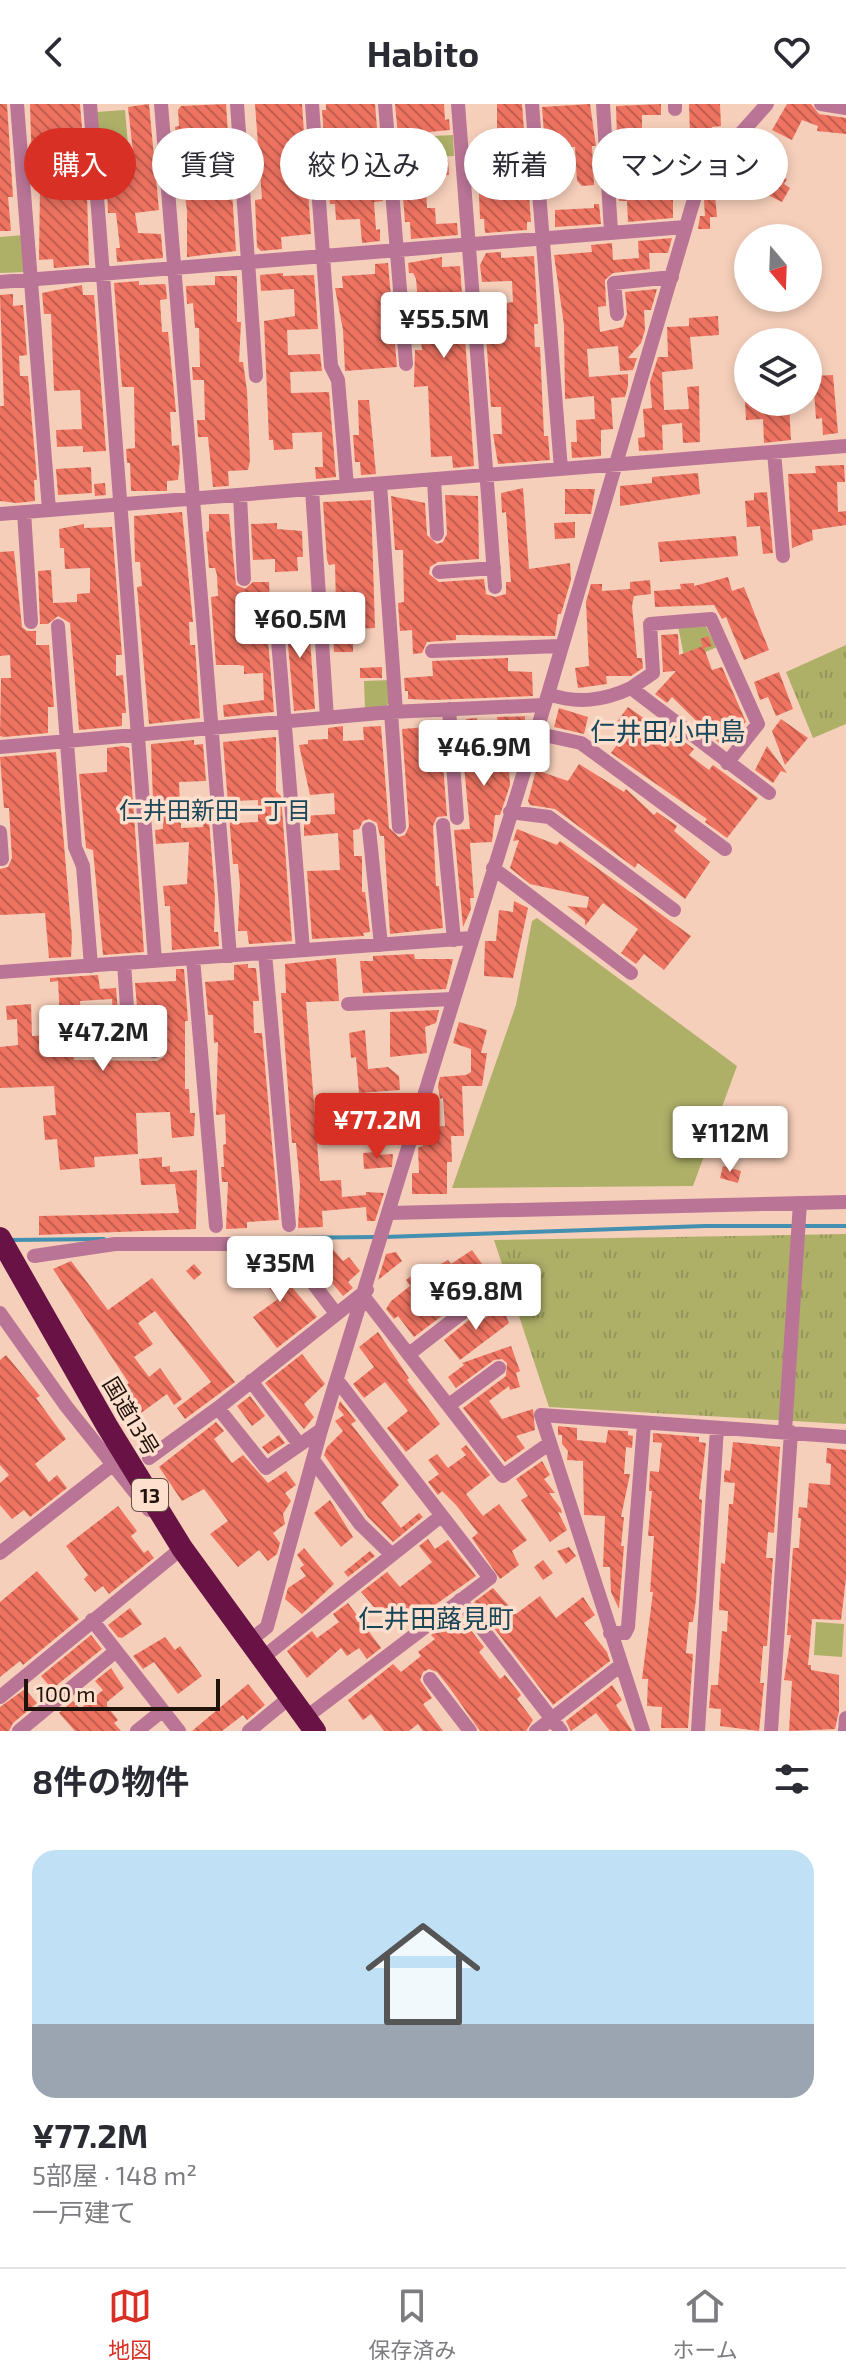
<!DOCTYPE html>
<html lang="ja">
<head>
<meta charset="utf-8">
<style>
	:root { --surface:#fff; --page:#f7f7f7; --text:#2b2b33; --muted:#7c7c81; --line:#e1e1e2; --accent:#d93025 }
	body { margin:0; font-family:"Exo 2","Noto Sans JP",sans-serif; background:var(--page); color:var(--text); height:100vh; display:flex; flex-direction:column; font-size:30px; white-space:nowrap }
	* { box-sizing:border-box; margin:0 }
	p { font-size:26px; color:var(--muted) }
	.icon { flex:none; width:44px; height:44px; fill:none; stroke:currentColor; stroke-width:2; stroke-linecap:round; stroke-linejoin:round }
	.map { position:relative; height:1627px; overflow:hidden }
	.sheet { display:flex; flex-direction:column; background:var(--surface); flex:1 }
	.sheet>* { flex:none }
	.top-card { position:absolute; left:24px; top:24px; width:798px; height:72px; display:flex; gap:16px }
	.needle { width:52px; rotate:161deg }
	.fabs { position:absolute; left:734px; top:120px; display:grid; gap:16px }
	.fabs a { display:grid; place-items:center; width:88px; height:88px; border-radius:50%; background:var(--surface); box-shadow:0 4px 12px #0003; font-size:40px }
	.scale { position:absolute; left:24px; bottom:20px; width:196px; box-sizing:border-box; padding-left:8px; border:4px solid #20130b; border-top:0; font-size:22px; line-height:28px; white-space:nowrap; color:#20130b; -webkit-text-stroke:6px #fedecd; paint-order:stroke }
	.price { position:absolute; translate:-50% -68px; padding:0 18px; border-radius:8px; background:#fff; color:#222; font-size:26px; line-height:52px; filter:drop-shadow(0 2px 4px #0008) }
	.price::after { content:''; position:absolute; left:50%; top:48px; width:24px; height:18px; margin-left:-12px; background:inherit; clip-path:polygon(0 0,100% 0,50% 100%) }
	.price.current { background:var(--accent); color:#fff }
	ul { padding:0; list-style:none }
	li { display:grid; align-content:center; gap:16px; height:424px; padding:0 32px }
	li span { display:grid; place-items:center; height:248px; border-radius:24px; color:#555 }
	li>.icon { margin-inline-start:auto }
	span .icon { width:144px; height:144px; fill:#fffc; stroke-width:1 }
	li b { font-size:34px }
	h2 { display:flex; justify-content:space-between; align-items:center; height:96px; padding:0 32px; font-size:34px }
	.tag { padding:0 28px; border-radius:36px; background:var(--surface); box-shadow:0 4px 12px #0003; font-size:28px; line-height:72px }
	.tag.current { background:var(--accent); color:#fff }
	header { display:flex; justify-content:space-between; align-items:center; height:104px; padding:0 32px; background:var(--surface); font-size:36px; font-weight:700 }
	.tab-bar { display:flex; justify-content:space-around; align-items:center; height:112px; border-top:2px solid var(--line); background:var(--surface); font-size:22px; color:var(--muted) }
	.tab-bar a { display:grid; justify-items:center; gap:4px }
	.tab-bar .current { color:var(--accent) }
	.map>svg:first-child { display:block }
</style>
</head>
<body>
<header><svg class="icon" aria-label="back" viewBox="0 0 24 24"><path d="M15 5l-7 7 7 7"/></svg>Habito<svg class="icon" aria-label="heart" viewBox="0 0 24 24"><path d="M12 20l-8-8c-3-5 5-10 8-4 3-6 11-1 8 4z"/></svg></header>
<div class="map">
<svg width="846" height="1627" viewBox="0 0 846 1627">
	<defs>
		<pattern id="grass-tufts" width="24" height="20" patternUnits="userSpaceOnUse" patternTransform="scale(2)"><rect width="24" height="20" fill="#aeb068"/><path d="M3 7l-1-3M5 7V3M7 7l1-3M15 17l-1-3M17 17v-4M19 17l1-3" fill="none" stroke="#959659"/></pattern>
		<pattern id="building-back-hatch" width="6" height="6" patternUnits="userSpaceOnUse" patternTransform="scale(2)"><rect width="6" height="6" fill="#ee7361"/><path d="M-1 5l2 2M0 0l6 6M5-1l2 2" fill="none" stroke="#c05d4e"/></pattern>
	</defs>
	<rect width="100%" height="100%" fill="#f6cfba"/>
	<path fill="url(#grass-tufts)" d="M846 541V620L813 634 786 568Z
		M846 1130V1320L549 1303 494 1136Z"/>
	<path fill="#aeb068" d="M125 6 129 53 100 55 96 8Z
		M453 31 454 52 397 55 396 34Z
		M24 131 26 168 0 169V133Z
		M704 519 717 543 685 557 678 522Z
		M391 576V597L384 604 365 605 364 577Z
		M537 814 737 962 693 1082 452 1084 516 901 532 817Z
		M816 1518 844 1520 842 1553 814 1551Z"/>
	<g fill="none" stroke-linecap="round" stroke-linejoin="round">
		<path stroke="#4390b0" stroke-width="4" d="M385 1133 705 1122H846
			M281 1134 376 1133
			M9 1136 104 1135"/>
	</g>
	<path fill="url(#building-back-hatch)" fill-rule="evenodd" d="M0 0H7L13 93H8L11 127H0Z
		M30 0H80L84 48 77 49 81 91 87 90 89 161 54 164 53 155 39 156 40 81 36 69H32Z
		M149 0 159 106 135 109 138 129 161 130 163 154 117 158 116 144H120L116 109H108L107 88H113L110 59 134 57 128 3Z
		M226 0 236 147 187 153V106L175 23 179 22 178 6 181 2Z
		M255 0H302L311 130 281 133 282 145 261 147 257 143 255 96 262 95Z
		M326 0H375L383 97 374 98 376 126 380 125V137L362 139 360 115 336 116 335 100H330L328 86 322 6H326Z
		M395 0H444L445 16 449 15 450 26 398 31Z
		M497 0H522L531 118H527V126L485 129 484 115H480L478 68H473V37L497 31Z
		M590 0 596 42H592L594 81 582 82 577 77 575 43H545L542 3Z
		M661 0V11H642V35L690 33 689 0H720L721 22 712 23 713 46 703 52V60L689 82H673V114L628 118 627 97H619L616 2Z
		M787 0H811L819 10 846 14V30L817 27 818 22 802 16 792 36 772 26Z
		M448 56 449 71 426 72 425 57Z
		M758 58 787 75 784 80 790 84 782 98 734 74 742 61 752 67Z
		M425 66 427 104H435L436 120 457 119 458 131 411 135 410 118H405L403 93H408L407 67Z
		M714 81 717 113H710V125H698L700 112H705L704 96Z
		M594 100H599L601 120 555 123V106L594 104Z
		M672 134 668 149H649L650 165 613 169 605 176 606 202 598 203 600 228 623 223 627 210 625 188 657 185 651 206H644L645 226 641 239 628 254H637L633 266 620 267 618 242 587 245 589 273 628 270V282L625 293 611 294 613 325 601 326V352L572 354 571 338H577L576 316 595 315 594 292 565 295 564 221 554 151 592 148 591 141 612 139 613 156 639 154 638 137Z
		M501 148V154L534 152 538 220H534L535 243H540L544 332H548L550 356 498 360 493 330H502L501 303H491L484 202 513 198 512 177 482 178 480 161 486 149Z
		M442 153V163L460 162 474 362 453 364 452 352 431 353 428 282 414 283 415 246H422L416 175 413 169H409L408 159Z
		M388 159 397 263 345 267 343 226 335 184H343L342 172 375 170V160Z
		M283 169V172L314 171 318 225 287 226 288 251 320 250 322 267 290 268 291 289 329 288 336 373 316 375 315 363H323L322 328 292 329 293 345 274 346 273 336H269L264 217 295 212 294 185 261 187 260 171Z
		M215 172H237V218H241L239 258H243L247 287 250 356 248 366 228 367 229 382 213 383 208 333H198L197 316H205L204 276H193L192 263H200L199 224H195L193 199 187 200 186 182 215 181Z
		M139 177V181L165 180 166 183 167 195 160 196 162 228H168L176 308H170L172 342 179 341 180 356 178 376 167 377V387H131L130 359H127L126 345 135 344 134 283H122L114 179Z
		M82 181 83 191H94L106 347 83 348V342L57 343 56 326 82 325 80 286 54 287 51 210H44L42 189Z
		M13 190V202L23 201 27 251 19 252 20 272H28L37 376H34L35 397 16 399 0 397V302H4L0 191Z
		M718 212 719 231 690 233 693 265 662 268 664 306 689 305 687 283 699 282 700 338 683 339 682 319 662 321 663 346 639 347 638 334 645 333 643 305 652 304 650 278 658 253H668L667 223 689 222V214Z
		M833 271 838 329 823 331 822 314 816 315 813 272Z
		M358 296H369L376 370 361 371 360 358H355L353 331H359Z
		M745 298 789 300 791 336 764 339 763 315 746 316Z
		M844 361 845 378H837L838 408 846 407V421L812 426 813 436 792 444 788 370 816 369 815 362Z
		M91 363 92 389 58 391 56 365Z
		M698 369 700 390 620 402V382L652 379V373Z
		M105 379 106 391 95 392 94 380Z
		M523 384 529 465 570 459 571 476 561 510H558L555 532 456 531V536L427 538 422 549 413 550 412 526 400 527 398 499 404 498 403 446H395L391 392 425 399 427 431 437 440 443 438 447 430 445 391 478 392 479 455 438 458 430 463 429 470 439 478 484 475 486 490 495 493 506 490V478H511L506 408 502 409 501 389Z
		M565 385H595L591 410H565Z
		M767 388 773 449 763 450 760 422 747 423 745 397 754 396V389Z
		M371 396 375 524 353 525V548H334L331 502H336L335 460 329 461 327 456 323 398Z
		M182 408 193 518H189L190 541H195L200 614 149 620 137 483 142 482 140 458H135L134 412Z
		M209 410H229L236 481 245 485 253 478H269L270 503 266 512 274 608 224 613 223 601 264 596 263 569 244 570V562L238 561H216L211 493 218 492 217 471 215 464H209L206 428 209 427Z
		M575 418V434L555 435 554 419Z
		M277 419V425L302 427 303 453H297L298 467 275 468V455L253 456 251 420Z
		M84 420V424L112 423 122 551H116V572L123 571 126 609H122V622L79 626 70 519 58 512 48 520H40L38 467 51 466 53 499 77 498V490L90 489V464L65 465 64 444H60L59 425Z
		M736 432 738 452 660 458 658 438Z
		M14 447 22 523 27 527H36V541H49L54 603H48V629L4 633 0 632 1 574H11L10 551 0 552V448Z
		M728 473 732 487 744 483 769 546 744 556 726 513 722 515 714 501 655 503 654 487 681 485 680 480 694 479V482Z
		M650 476 651 490 634 492 632 502 637 554H642L643 564 631 572H606L607 580 578 584 575 564 589 562 586 498 591 480H602V487L630 485V478Z
		M308 507 315 605 294 607 285 508Z
		M678 530 679 551 703 542 700 535 708 532 712 542 704 544 712 566 722 563 746 618 719 639 672 593 667 599 655 590 676 567 663 568 661 531Z
		M508 554V567L532 568 533 592 433 596 408 595V587H405L404 574 433 572 432 557Z
		M382 563V574H360V564Z
		M779 568 793 605 776 612 768 593 760 596 754 578Z
		M628 603 649 618 652 614 694 645 689 651 709 666 713 661 758 694 727 734 705 718 707 715 611 649 627 627 616 619Z
		M559 604 588 613 584 630 554 623Z
		M525 612V630L524 635H517L518 655 514 666H509L510 681 500 711H495L492 738 470 739 474 794H470L471 805 463 823 454 726 470 725 460 620 466 619V615L477 614 478 620 498 619 497 613 531 612Z
		M781 615 808 634 785 661 772 627Z
		M343 622V637L364 636 363 623 381 622 389 724 399 733 405 731 409 722 402 625 440 622 447 712 437 713 433 722 436 782H439L443 824 390 830 384 732H380L377 719 369 715 363 717 359 725 353 726 354 752H362V788H365L370 828 363 829 364 832 312 835 307 767 340 766 338 729 304 732V712L335 710 334 689 310 691 299 641 308 640V636L328 635V624Z
		M276 633V687L281 692 292 837 249 840 247 827H238L240 781 238 760H233L223 638ZM258 696V718L237 719 236 697Z
		M194 636V641L203 640 206 677 179 678 181 724 203 723 201 703H208L215 794 214 828H218L219 842 172 846 170 802H165L163 782 187 780 189 738 156 740 155 726 163 725 162 696 153 697 151 640Z
		M123 642 129 644 144 848 103 851 93 746 86 744 79 670 107 668V644Z
		M767 642 787 669 781 667 773 679 755 666Z
		M56 648 72 833 71 853 49 854 45 809 0 811V765L8 763 12 754 9 704H4L0 653Z
		M579 660 624 688 626 685 654 711 657 708 677 722 674 727 710 758 685 795 638 759 635 764 555 705 530 701 528 697 536 666 568 677Z
		M517 725 557 741 560 737 691 832 664 866 644 850 636 860 621 849 638 825 603 799 585 822V816L567 802 587 804 589 793 530 780 510 764 519 736 513 737Z
		M514 797 528 804 513 874 484 872 485 837H496L499 806 513 808Z
		M414 850 415 855H453L446 885 363 889 360 857H373V852Z
		M336 854 339 897 306 898 320 1077 341 1076 342 1093 366 1091V1088L384 1089 375 1117H367L366 1103 322 1107 323 1123 298 1124 300 1081 296 1039H292L282 902 281 889H286L285 860Z
		M248 860V864H256L259 897H253L254 929H262L279 1116 247 1118V1124L226 1125 228 1078H222L221 1063H224L223 1041 226 1040 225 1010 216 1011 218 938 214 939 213 911H208L205 878 234 876V861Z
		M176 865H184L188 917H185V985H189L190 1009H195L194 1032 172 1034 170 1008 136 1009 138 1050 94 1053 95 1063 60 1066 57 1035 45 1036 43 1012 56 1011 54 982 0 984V943L18 941 17 915 7 916 6 902 31 900 32 932 61 930 58 877 50 878V874L98 871 100 885 116 884 119 920 113 921 112 895 80 897 81 912 72 914 74 956 157 957 164 953 163 918 142 919 138 914 135 879 176 877Z
		M439 906 436 919 425 923 427 949 390 953V908Z
		M459 918 487 926 481 949H487L482 982H462L464 1032H451L452 1058H447V1090H412V1069H419L418 1044 424 1041 425 1023 445 1022 443 994 440 995 438 982 440 973 466 971 471 968V945L453 939Z
		M365 926 368 965 388 963 399 972 400 986 359 989 356 953 351 954 349 929Z
		M376 1048V1051L393 1050 392 1063 364 1065 363 1049Z
		M162 1053V1063L170 1062V1068L197 1066 196 1125 39 1131V1112L179 1109 175 1080 141 1081 139 1055Z
		M723 1062 741 1067 738 1079 720 1074Z
		M331 1143 343 1157 349 1153 360 1167 348 1178 353 1184 343 1192 327 1173 324 1177 308 1157Z
		M472 1146 492 1174 414 1233 398 1212 394 1215 386 1205 391 1197 410 1182 406 1176 415 1169 418 1173 448 1156 451 1160Z
		M396 1148 402 1157 378 1176 386 1150Z
		M253 1150H264L317 1213 277 1244 253 1213 278 1195 246 1155Z
		M71 1157 108 1206 152 1174 235 1278 185 1315 177 1304 211 1278 155 1207 138 1219 153 1240 134 1253 149 1273 160 1264 182 1295 174 1301 167 1290 130 1317 116 1298 122 1294 117 1288 129 1279 53 1165Z
		M194 1160 202 1169 194 1176 186 1167Z
		M502 1202 509 1219 460 1256 444 1236 479 1208 484 1215Z
		M378 1228 409 1274 407 1276 440 1320 406 1348 387 1324 408 1307 385 1278 364 1294 353 1280 374 1263 359 1243Z
		M511 1242 520 1267 516 1269 520 1283 510 1286 509 1282 489 1297 502 1315 533 1305 535 1326 516 1332 525 1344 505 1358 463 1304 506 1272 507 1259 502 1255 494 1256 456 1284 448 1273 464 1261 462 1259Z
		M302 1250 325 1280 304 1300 314 1313 304 1325 265 1279Z
		M6 1251 40 1292 36 1294 66 1335 35 1360 49 1378 57 1371 67 1384 30 1413 24 1406 12 1415 0 1401V1379L9 1371 0 1361V1256Z
		M250 1292 265 1312 252 1322 237 1302Z
		M340 1297 356 1317 351 1320 399 1381 381 1399 401 1424 419 1409 423 1413 393 1438 368 1413 324 1351 327 1343 343 1327 335 1317 344 1311 338 1304Z
		M216 1318 224 1327 214 1335 232 1359 243 1351 268 1379 286 1367 296 1381 285 1389 291 1397 283 1410 285 1420 273 1429 280 1439 277 1450 268 1457 259 1446 238 1463 210 1430 228 1417 204 1385 182 1397 159 1363Z
		M558 1322 577 1324V1336L606 1339 608 1326 628 1327V1331L633 1332 632 1344 626 1343 624 1370H630L621 1413H624L621 1442H624L619 1505 611 1488 610 1463H603L605 1412 584 1411 583 1357 567 1356 568 1347 562 1340V1331H558Z
		M653 1329 699 1333V1338L706 1339 699 1395 702 1396 696 1495 693 1518H689L686 1549 693 1550 688 1624H661L662 1603 647 1602 648 1575H642L653 1488H650L654 1432H648L652 1387H649L650 1367 659 1368 661 1346 662 1339 653 1338Z
		M279 1331 285 1339 268 1350 262 1343Z
		M733 1338 780 1343 774 1429 768 1428 766 1454H773L767 1542H763L760 1579H764L759 1627 720 1622 721 1605 709 1604 711 1581H718L722 1527 727 1528 728 1507 719 1506 721 1459 725 1460 729 1400H733L735 1379 724 1378V1372L725 1366 730 1367Z
		M466 1341 490 1371 466 1390 483 1412 499 1400 527 1436 512 1447 519 1461 500 1475 472 1434 478 1429 456 1401 442 1387 438 1391 428 1378 439 1370 428 1356 437 1350 448 1364 466 1351 461 1345Z
		M827 1344 846 1346V1474L841 1516 812 1515 808 1561H811V1566L839 1571V1607L835 1625 789 1627 792 1577 784 1576 791 1531H787L793 1444H799L801 1414H798L799 1403 807 1404 809 1379 830 1381 831 1360 826 1359Z
		M542 1357 550 1371 544 1375 555 1389H549L561 1405 562 1409 558 1408 567 1426 550 1438 521 1396 528 1392 516 1375Z
		M330 1396 353 1433 341 1443 314 1409Z
		M118 1402 137 1427 131 1432 144 1449 148 1446 154 1454 109 1490 103 1482 95 1488 84 1475 88 1471 66 1442Z
		M428 1435 435 1445 448 1436 476 1472 405 1522 389 1503 380 1510 361 1488 387 1468 400 1483 432 1458 419 1442Z
		M569 1443 576 1452 566 1460 557 1447Z
		M304 1444 334 1480 302 1510 285 1495 288 1484 306 1472 300 1464 304 1461 297 1451Z
		M370 1447 375 1452 348 1473 344 1468Z
		M543 1456 553 1469 543 1476 534 1463Z
		M37 1467 79 1515 23 1561 20 1557 0 1573V1498Z
		M493 1484 516 1510 540 1492 556 1514 583 1493 595 1511 584 1519 607 1548 610 1557 553 1601 474 1498Z
		M348 1499 381 1544 367 1555 359 1544 347 1552 341 1544 307 1574 287 1547 312 1527 317 1534 339 1518 333 1510Z
		M130 1504 142 1520 122 1534 118 1533 108 1521Z
		M458 1510 484 1543 479 1548 500 1575 505 1571 521 1591 517 1595 533 1616 526 1627H480L449 1583 437 1568 429 1565 423 1568 420 1576 432 1594 423 1600 443 1627H423L418 1620 409 1627H384L371 1610 363 1616 348 1596 393 1560 401 1568 421 1552 418 1548 435 1535 431 1531Z
		M91 1531 102 1545 52 1585 41 1572Z
		M165 1533 175 1546 180 1542 202 1572 178 1590 154 1558 143 1565 133 1552Z
		M111 1564 124 1584 107 1598V1602L118 1616 114 1619 121 1627H75L59 1609 73 1597 80 1605 103 1586 95 1577Z
		M248 1580 265 1601 247 1616 243 1611 222 1627H192Z
		M612 1581 622 1596 616 1601 632 1627H610L596 1609 571 1627 566 1617Z
		M25 1585 37 1599 13 1619 9 1627H0V1603Z"/>
	<g fill="none" stroke-linecap="round" stroke-linejoin="round">
		<path stroke="#ba7596" stroke-width="14" d="M17 0 49 406
			M90 0 155 857
			M161 0 230 852
			M237 0 256 272
			M312 0 331 262 338 276 347 382
			M385 0 406 260
			M458 0 495 483
			M532 0 561 365
			M603 0 611 127
			M675 0V5
			M821 0 846 4
			M0 178 685 123
			M617 210 614 179 672 173
			M774 348 783 452
			M434 376 437 430
			M380 380 396 608
			M312 385 327 614
			M240 391 244 475
			M24 408 31 518
			M0 410 846 342
			M439 468 494 464
			M276 511 303 846
			M58 522 75 743 83 762 91 862
			M432 547 560 542
			M631 584 653 569 650 520 711 515 758 620 727 659
			M548 590C577 600 603 597 631 584L769 689
			M449 605 457 714
			M391 608 399 723
			M535 629 581 639 725 745
			M0 643 391 608 544 601
			M510 708 549 713 674 806
			M443 721 454 836
			M369 725 381 841
			M0 728 2 755
			M493 764 631 869
			M265 849 289 1121
			M193 854 216 1122
			M124 859 128 918 154 947
			M0 868 472 834
			M348 900 453 895
			M390 1109 846 1098
			M34 1152 115 1140H283L335 1208
			M364 1193 503 1372 550 1339
			M0 1209 66 1302 149 1406
			M409 1250 497 1182
			M251 1277 299 1340
			M449 1301 499 1264
			M218 1304 266 1364 321 1326
			M785 1327 800 1099
			M149 1354 218 1304 367 1186
			M313 1356 360 1420 392 1451
			M0 1449 111 1362
			M460 1496 561 1627
			M92 1516 179 1627
			M610 1529H625L628 1523 644 1320
			M248 1538 267 1523 321 1326 548 590 695 92 718 55 767 0
			M261 1555 441 1412
			M430 1575 470 1627
			M0 1593 182 1444 179 1440
			M305 1614 490 1474 337 1276
			M19 1627 116 1547
			M137 1627 162 1607
			M249 1627 289 1594
			M536 1627 621 1561
			M643 1627 541 1311 846 1333
			M698 1627 717 1324
			M771 1627 791 1328
			M845 1627 846 1614"/>
		<path stroke="#691245" stroke-width="22" d="M0 1134 107 1322 182 1444 315 1627"/>
	</g>
	<g text-anchor="middle" dominant-baseline="central" stroke-width="7" stroke-linejoin="round" paint-order="stroke">
		<rect fill="#fedecd" stroke="#635045" stroke-width="2" x="132" y="1375" width="36" height="32" rx="6"/>
		<g font-size="20" font-weight="bold" fill="#20130b">
			<text x="150" y="1391">13</text>
		</g>
		<g font-size="22" fill="#20130b" stroke="#fedecd">
			<text transform="translate(132 1312) rotate(59)">国道13号</text>
		</g>
		<g font-size="24" fill="#174659" stroke="#fedecd">
			<text x="215" y="705">仁井田新田一丁目</text>
		</g>
		<g font-size="26" fill="#174659" stroke="#fedecd">
			<text x="668" y="626">仁井田小中島</text>
			<text x="436" y="1513">仁井田蕗見町</text>
		</g>
	</g>
</svg>
<div class="fabs">
<a><svg class="needle" viewBox="-14 -14 28 28"><path d="M0-13l5 13h-10z" fill="#e53935"/><path d="M0 13l5-13h-10z" fill="#7c7c81"/></svg></a>
<a><svg class="icon" aria-label="layers" viewBox="0 0 24 24"><path d="M12 4l9 5-9 5-9-5zM3 14l9 5 9-5"/></svg></a>
</div>
<div class="scale">100 m</div>
<b class="price" style="left:444px;top:256px">¥55.5M</b>
<b class="price" style="left:300px;top:556px">¥60.5M</b>
<b class="price" style="left:484px;top:684px">¥46.9M</b>
<b class="price" style="left:103px;top:969px">¥47.2M</b>
<b class="price current" style="left:377px;top:1057px">¥77.2M</b>
<b class="price" style="left:730px;top:1070px">¥112M</b>
<b class="price" style="left:280px;top:1200px">¥35M</b>
<b class="price" style="left:476px;top:1228px">¥69.8M</b>
<div class="top-card">
<a class="tag current">購入</a>
<a class="tag">賃貸</a>
<a class="tag">絞り込み</a>
<a class="tag">新着</a>
<a class="tag">マンション</a>
</div>
</div>
<section class="sheet">
<h2>8件の物件<svg class="icon" aria-label="filters" viewBox="0 0 24 24"><path d="M4 7h16M4 17h16"/><circle cx="9" cy="7" r="2"/><circle cx="15" cy="17" r="2"/></svg></h2>
<ul>
<li><span style="background:linear-gradient(#bfe0f5 70%,#9aa5b1 0)"><svg class="icon" aria-label="home" viewBox="0 0 24 24"><path d="M3 11l9-7 9 7M6 9v11h12V9"/></svg></span><div><b>¥77.2M</b><p>5部屋 · 148 m²</p><p>一戸建て</p></div></li>
</ul>
</section>
<nav class="tab-bar">
<a class="current"><svg class="icon" aria-label="map" viewBox="0 0 24 24"><path d="M3 6l6-2 6 2 6-2v14l-6 2-6-2-6 2zM9 4v14M15 6v14"/></svg>地図</a>
<a><svg class="icon" aria-label="saved" viewBox="0 0 24 24"><path d="M7 4h10v16l-5-4-5 4z"/></svg>保存済み</a>
<a><svg class="icon" aria-label="home" viewBox="0 0 24 24"><path d="M3 11l9-7 9 7M6 9v11h12V9"/></svg>ホーム</a>
</nav>
</body>
</html>
